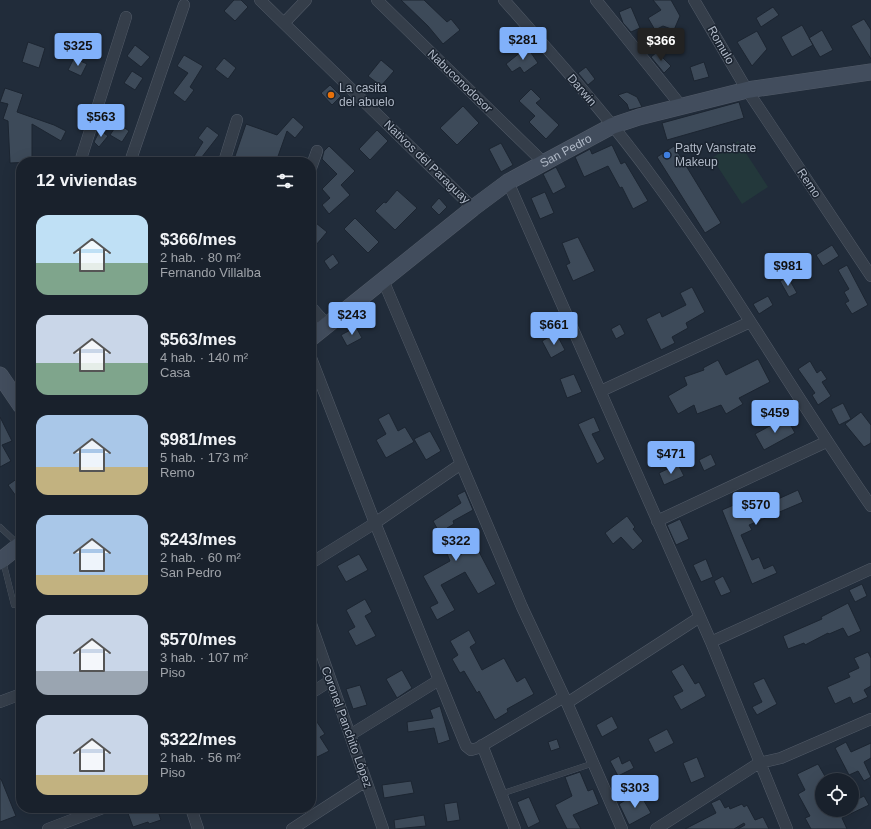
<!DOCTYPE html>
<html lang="es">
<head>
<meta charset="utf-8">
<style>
	:root { --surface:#19212c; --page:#222934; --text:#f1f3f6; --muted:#9fa3a9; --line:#373e48; --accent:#81b1fa }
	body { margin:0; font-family:Helvetica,sans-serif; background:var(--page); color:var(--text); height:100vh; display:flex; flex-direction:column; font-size:15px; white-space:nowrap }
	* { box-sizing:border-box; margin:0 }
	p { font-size:13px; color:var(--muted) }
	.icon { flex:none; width:22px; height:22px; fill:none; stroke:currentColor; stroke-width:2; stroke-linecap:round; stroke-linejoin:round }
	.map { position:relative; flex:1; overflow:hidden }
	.side { position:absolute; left:16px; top:157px; width:300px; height:656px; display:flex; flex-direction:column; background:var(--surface); border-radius:16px; box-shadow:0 4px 16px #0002,0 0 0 1px var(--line) }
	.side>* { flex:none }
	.tools { position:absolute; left:815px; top:773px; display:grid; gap:8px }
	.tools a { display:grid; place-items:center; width:44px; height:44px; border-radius:50%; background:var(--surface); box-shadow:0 4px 16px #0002,0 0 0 1px var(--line); font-size:20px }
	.price { position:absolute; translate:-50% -34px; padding:0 9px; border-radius:4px; background:var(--accent); color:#111; font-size:13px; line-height:26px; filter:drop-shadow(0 1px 2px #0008) }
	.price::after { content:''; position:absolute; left:50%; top:24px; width:12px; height:9px; margin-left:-6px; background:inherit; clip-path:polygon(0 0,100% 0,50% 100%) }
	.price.active { background:#222; color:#fff }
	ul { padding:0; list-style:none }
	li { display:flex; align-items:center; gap:12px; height:100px; padding:0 20px }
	li span { display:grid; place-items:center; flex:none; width:112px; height:80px; border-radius:12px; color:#555 }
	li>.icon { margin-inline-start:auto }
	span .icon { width:48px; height:48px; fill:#fffc; stroke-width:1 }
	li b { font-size:17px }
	h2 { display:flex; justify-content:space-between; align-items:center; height:48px; padding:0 20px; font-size:17px }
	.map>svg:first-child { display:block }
</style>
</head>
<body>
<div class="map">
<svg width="871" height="829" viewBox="0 0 871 829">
	<rect width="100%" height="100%" fill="#212c3a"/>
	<path fill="#23383b" d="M738 141 768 187 742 204 712 158Z"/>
	<path fill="#3d4a59" stroke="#1c2531" d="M234 0H241L248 7 235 21 224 11Z
		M401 0H424L447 22 451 19 460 30 443 44 428 26Z
		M653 0H671L680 16 674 30 663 26 655 30 648 18 661 10Z
		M631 7 640 28 631 32 623 23 619 12Z
		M773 7 779 15 761 27 756 18Z
		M864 19 871 30V59L851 26Z
		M802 25 813 45 792 57 781 37Z
		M822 30 833 50 820 57 809 38Z
		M757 31 767 49 752 66 737 42Z
		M28 42 45 48 39 68 22 62Z
		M135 45 150 57 141 67 127 56Z
		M527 47 538 63 524 73 520 67 512 72 506 64Z
		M657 52 671 66 664 73 651 57Z
		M184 55 203 66 190 87 194 90 185 102 173 93 188 73 177 66Z
		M74 58 87 64 81 76 68 70Z
		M224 58 236 68 228 79 215 69Z
		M381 60 394 71 381 86 368 76Z
		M704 62 709 77 694 81 690 67Z
		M586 67 595 79 588 85 578 73Z
		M132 71 143 78 135 90 124 83Z
		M330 85 341 96 332 105 321 93Z
		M5 88 23 94 17 112 54 125 66 131 61 141 32 124V162L10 163 8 121 3 119 8 104 0 102Z
		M531 89 541 99 536 103 559 125 546 139 529 122 535 116 519 101Z
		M627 92 637 97 642 107 629 110 627 104 618 95Z
		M739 102 744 118 667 140 662 123Z
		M463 106 479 123 457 145 440 128Z
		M293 117 304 127 295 138 287 131 276 162H233L246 124 277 135Z
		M118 123 129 131 122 142 110 135Z
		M207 126 219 135 198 162 193 158 203 142 198 138Z
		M100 130 108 136 99 147 94 142Z
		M377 130 388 141 370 160 359 149Z
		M501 143 513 165 501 172 489 149Z
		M612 145 621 164 625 162 648 201 633 209 622 187 620 188 608 166 584 177 575 157 590 149 592 154Z
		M329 146 355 171 341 185 350 195 329 214 322 205 330 198 322 189 337 174 322 159 324 151Z
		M674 146 721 223 705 233 657 157Z
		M556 167 566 187 553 194 543 174Z
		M397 190 417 208 395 230 375 211 384 202 386 203Z
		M545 192 554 213 540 219 531 198Z
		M439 198 447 207 439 215 431 207Z
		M355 218 379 242 368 253 344 229Z
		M311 219 327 232 316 245 311 240Z
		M578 237 595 271 573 281 566 265 570 263 562 243Z
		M832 245 839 256 823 266 816 255Z
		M333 254 339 263 330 270 324 261Z
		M847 265 868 305 852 314 845 303 849 301 844 292 849 289 838 270Z
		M788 277 797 293 789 297 780 281Z
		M692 287 705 312 686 323 688 328 672 337 675 343 661 350 646 319 660 312 662 317 686 305 680 293Z
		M768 296 773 305 759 314 753 304Z
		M620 324 625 334 616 339 611 329Z
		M356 327 362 338 347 346 341 335Z
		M556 333 565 350 551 358 542 341Z
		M758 359 770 382 739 398 743 404 726 414 721 405 697 414 694 405 678 414 668 396 687 385 684 377 704 370 703 368 718 360 726 375Z
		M810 361 817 373 821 370 827 379 822 382 831 396 818 405 812 395 815 393 798 369Z
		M574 374 582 392 567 398 560 379Z
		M843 403 851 419 839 425 831 409Z
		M861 412 871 425V443L864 447 845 424Z
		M389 413 398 431 405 427 414 442 386 458 376 440 386 434 378 419Z
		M0 417 12 441 2 445 11 461 0 467Z
		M594 417 600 431 592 434 605 459 597 464 578 424Z
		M786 417 795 433 764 450 755 434Z
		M430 431 441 451 426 460 414 439Z
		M711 454 716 465 704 471 699 460Z
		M678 464 684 476 664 485 659 473Z
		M21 476V503L8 485Z
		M798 490 803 502 749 525 752 530 741 535 752 560 759 557 764 569 773 565 777 573 752 584 722 510 750 498 751 500 760 495 761 497 774 491 778 499Z
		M465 491 473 510 453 521 454 524 447 528 458 556 476 546 496 584 478 594 465 572 441 585 455 610 437 620 430 607 438 603 423 576 450 561 443 544 445 543 433 521 461 503 457 495Z
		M627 516 635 527 633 529 643 541 633 550 621 537 613 544 605 533Z
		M680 519 689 539 676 545 667 525Z
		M359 554 368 570 346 582 337 566Z
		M706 559 713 577 701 582 693 565Z
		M723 576 731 592 721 596 714 581Z
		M862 584 867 596 855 602 849 590Z
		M365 599 372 612 365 616 376 636 356 646 348 631 355 627 346 610Z
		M848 603 861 631 848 637 843 628 829 634 828 633 805 645 804 643 788 649 783 636 822 619 821 617Z
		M469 630 476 643 470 647 482 670 504 658 517 682 525 677 534 694 507 709 508 712 495 720 479 691 477 693 464 671 460 673 452 659 458 655 450 641Z
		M868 652 871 658V686L864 690 868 697 853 704 850 697 835 704 827 687 850 677 848 673 859 668 854 658Z
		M683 664 695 684 699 682 706 696 681 710 673 696 683 691 671 671Z
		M402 670 412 688 397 698 386 679Z
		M764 678 777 704 757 715 752 707 762 702 753 683Z
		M360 685 367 705 353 709 346 689Z
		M440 706 450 740 438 744 434 728 408 732 407 722 433 718 430 710Z
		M311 713 325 734 320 737 329 751 317 757 311 747Z
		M612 716 618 728 602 737 596 725Z
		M667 729 674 743 655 753 648 739Z
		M557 739 560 748 551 751 548 742Z
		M846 742 851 752 871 743V758L864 762 871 777 864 781 858 771 849 775 835 748Z
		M619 756 622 764 630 760 634 768 618 776 610 761Z
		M697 757 705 777 691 783 683 763Z
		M818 764 826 778 822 780V810H852V802L864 796 869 805 842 818 847 829H811L805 818 810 816 798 794 805 790 797 774Z
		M580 772 588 791 593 789 599 804 573 815 581 829H567L555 805 572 796 565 777Z
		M0 779H1L16 816 0 822Z
		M411 781 414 793 384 798 382 785Z
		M639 792 651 813 629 825 619 804Z
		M529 797 540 822 528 828 517 802Z
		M720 799 725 808 729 806 730 809 742 804 744 807 747 805 755 820 763 817 769 829H738L745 825 744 823 734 829H685L716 813 711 803Z
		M457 802 460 820 447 822 444 804Z
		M126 808H157L161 820 149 824 148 822 133 827Z
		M424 815 426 826 395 829 394 820Z"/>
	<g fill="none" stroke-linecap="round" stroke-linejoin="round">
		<defs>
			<path id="lane" d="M0 527 18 544
				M3 561 14 605
				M501 794 594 763"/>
			<path id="street" d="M260 0 473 208
				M377 0 543 162
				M504 0C556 59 609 117 655 181 732 286 797 400 871 506
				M596 0 682 107
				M694 0 747 90 871 276
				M284 23 306 0
				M80 162 126 17
				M130 162 184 5
				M224 162 237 120
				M311 168 317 151
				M508 182 711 642 787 829
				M383 280 522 607 567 703 622 829
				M311 307 328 326
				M311 358 375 523 466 746 471 750 478 748 564 697
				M601 391 750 322
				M657 521 826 442
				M311 563 375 523 461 464
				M311 624 383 829
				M711 642 871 569
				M311 693 330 681
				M0 702 21 694
				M567 703 700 617
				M350 735 439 680
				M482 745 515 829
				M191 808 198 829
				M48 829 103 808
				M292 829 366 781
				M656 829 759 763 781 758 871 719"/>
			<g id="secondary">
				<path id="s1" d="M311 338 473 208 508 182 612 126 639 117 747 90 871 72"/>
				<path d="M0 375 21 406"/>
				<path d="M0 561 21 544"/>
			</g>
		</defs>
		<use href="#lane" stroke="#525b68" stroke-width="6"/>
		<use href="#street" stroke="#525b68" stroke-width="12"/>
		<use href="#secondary" stroke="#525b68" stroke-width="17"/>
		<use href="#lane" stroke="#353e4a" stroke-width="5.5"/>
		<use href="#street" stroke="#353e4a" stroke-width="11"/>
		<use href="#secondary" stroke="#424d5d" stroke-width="16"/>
	</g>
	<circle fill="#e8710a" stroke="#1a232f" stroke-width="1.5" cx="331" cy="95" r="4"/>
	<circle fill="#3f7fe0" stroke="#1a232f" stroke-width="1.5" cx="667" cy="155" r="4"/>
	<g text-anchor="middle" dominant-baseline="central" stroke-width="3" stroke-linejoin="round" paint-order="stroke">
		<g font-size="12" fill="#afb8c6" stroke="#1a232f">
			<text transform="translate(721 45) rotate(60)">Romulo</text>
			<text transform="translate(460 81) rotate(44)">Nabuconodosor</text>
			<text transform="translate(582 90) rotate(49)">Darwin</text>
			<text stroke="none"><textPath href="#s1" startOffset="317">San Pedro</textPath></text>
			<text transform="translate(427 162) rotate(44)">Nativos del Paraguay</text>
			<text transform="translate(809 183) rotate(56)">Remo</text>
			<text transform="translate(347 727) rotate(70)">Coronel Panchito López</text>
		</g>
		<g font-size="12" fill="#afb8c6" stroke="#1a232f" text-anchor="start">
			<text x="339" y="88">La casita<tspan x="339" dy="14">del abuelo</tspan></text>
			<text x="675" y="148">Patty Vanstrate<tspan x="675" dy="14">Makeup</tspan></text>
		</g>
	</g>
</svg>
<div class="tools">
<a><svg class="icon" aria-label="locate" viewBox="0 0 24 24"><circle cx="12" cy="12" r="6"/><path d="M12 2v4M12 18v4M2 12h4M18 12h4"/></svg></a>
</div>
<b class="price" style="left:523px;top:61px">$281</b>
<b class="price active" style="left:661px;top:62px">$366</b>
<b class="price" style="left:78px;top:67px">$325</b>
<b class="price" style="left:101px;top:138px">$563</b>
<b class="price" style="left:788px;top:287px">$981</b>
<b class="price" style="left:352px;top:336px">$243</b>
<b class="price" style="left:554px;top:346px">$661</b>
<b class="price" style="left:775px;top:434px">$459</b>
<b class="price" style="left:671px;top:475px">$471</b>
<b class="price" style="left:756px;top:526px">$570</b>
<b class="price" style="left:456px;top:562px">$322</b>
<b class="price" style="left:635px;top:809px">$303</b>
<section class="side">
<h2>12 viviendas<svg class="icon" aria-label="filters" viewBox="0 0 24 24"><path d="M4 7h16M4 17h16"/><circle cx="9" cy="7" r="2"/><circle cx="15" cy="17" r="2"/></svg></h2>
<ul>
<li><span style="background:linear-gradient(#bfe0f5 60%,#7fa58c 0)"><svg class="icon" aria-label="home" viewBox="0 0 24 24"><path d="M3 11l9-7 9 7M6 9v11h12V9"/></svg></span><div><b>$366/mes</b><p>2 hab. · 80 m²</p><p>Fernando Villalba</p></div></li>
<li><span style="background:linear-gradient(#c9d6e8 60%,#7fa58c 0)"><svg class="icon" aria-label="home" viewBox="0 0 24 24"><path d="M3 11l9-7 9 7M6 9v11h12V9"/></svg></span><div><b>$563/mes</b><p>4 hab. · 140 m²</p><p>Casa</p></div></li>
<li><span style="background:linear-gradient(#a9c7e8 65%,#c2b280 0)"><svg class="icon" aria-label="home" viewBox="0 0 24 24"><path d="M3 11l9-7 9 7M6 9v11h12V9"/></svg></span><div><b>$981/mes</b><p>5 hab. · 173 m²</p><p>Remo</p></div></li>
<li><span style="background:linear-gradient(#a9c7e8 75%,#c2b280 0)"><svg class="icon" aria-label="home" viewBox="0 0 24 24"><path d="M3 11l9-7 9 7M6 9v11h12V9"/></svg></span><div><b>$243/mes</b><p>2 hab. · 60 m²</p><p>San Pedro</p></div></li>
<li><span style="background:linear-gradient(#c9d6e8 70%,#9aa5b1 0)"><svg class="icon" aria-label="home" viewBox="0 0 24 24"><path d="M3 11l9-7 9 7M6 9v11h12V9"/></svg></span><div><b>$570/mes</b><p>3 hab. · 107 m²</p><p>Piso</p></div></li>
<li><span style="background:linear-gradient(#c9d6e8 75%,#c2b280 0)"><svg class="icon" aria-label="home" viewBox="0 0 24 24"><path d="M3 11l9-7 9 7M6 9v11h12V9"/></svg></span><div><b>$322/mes</b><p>2 hab. · 56 m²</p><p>Piso</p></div></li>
</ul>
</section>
</div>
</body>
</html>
